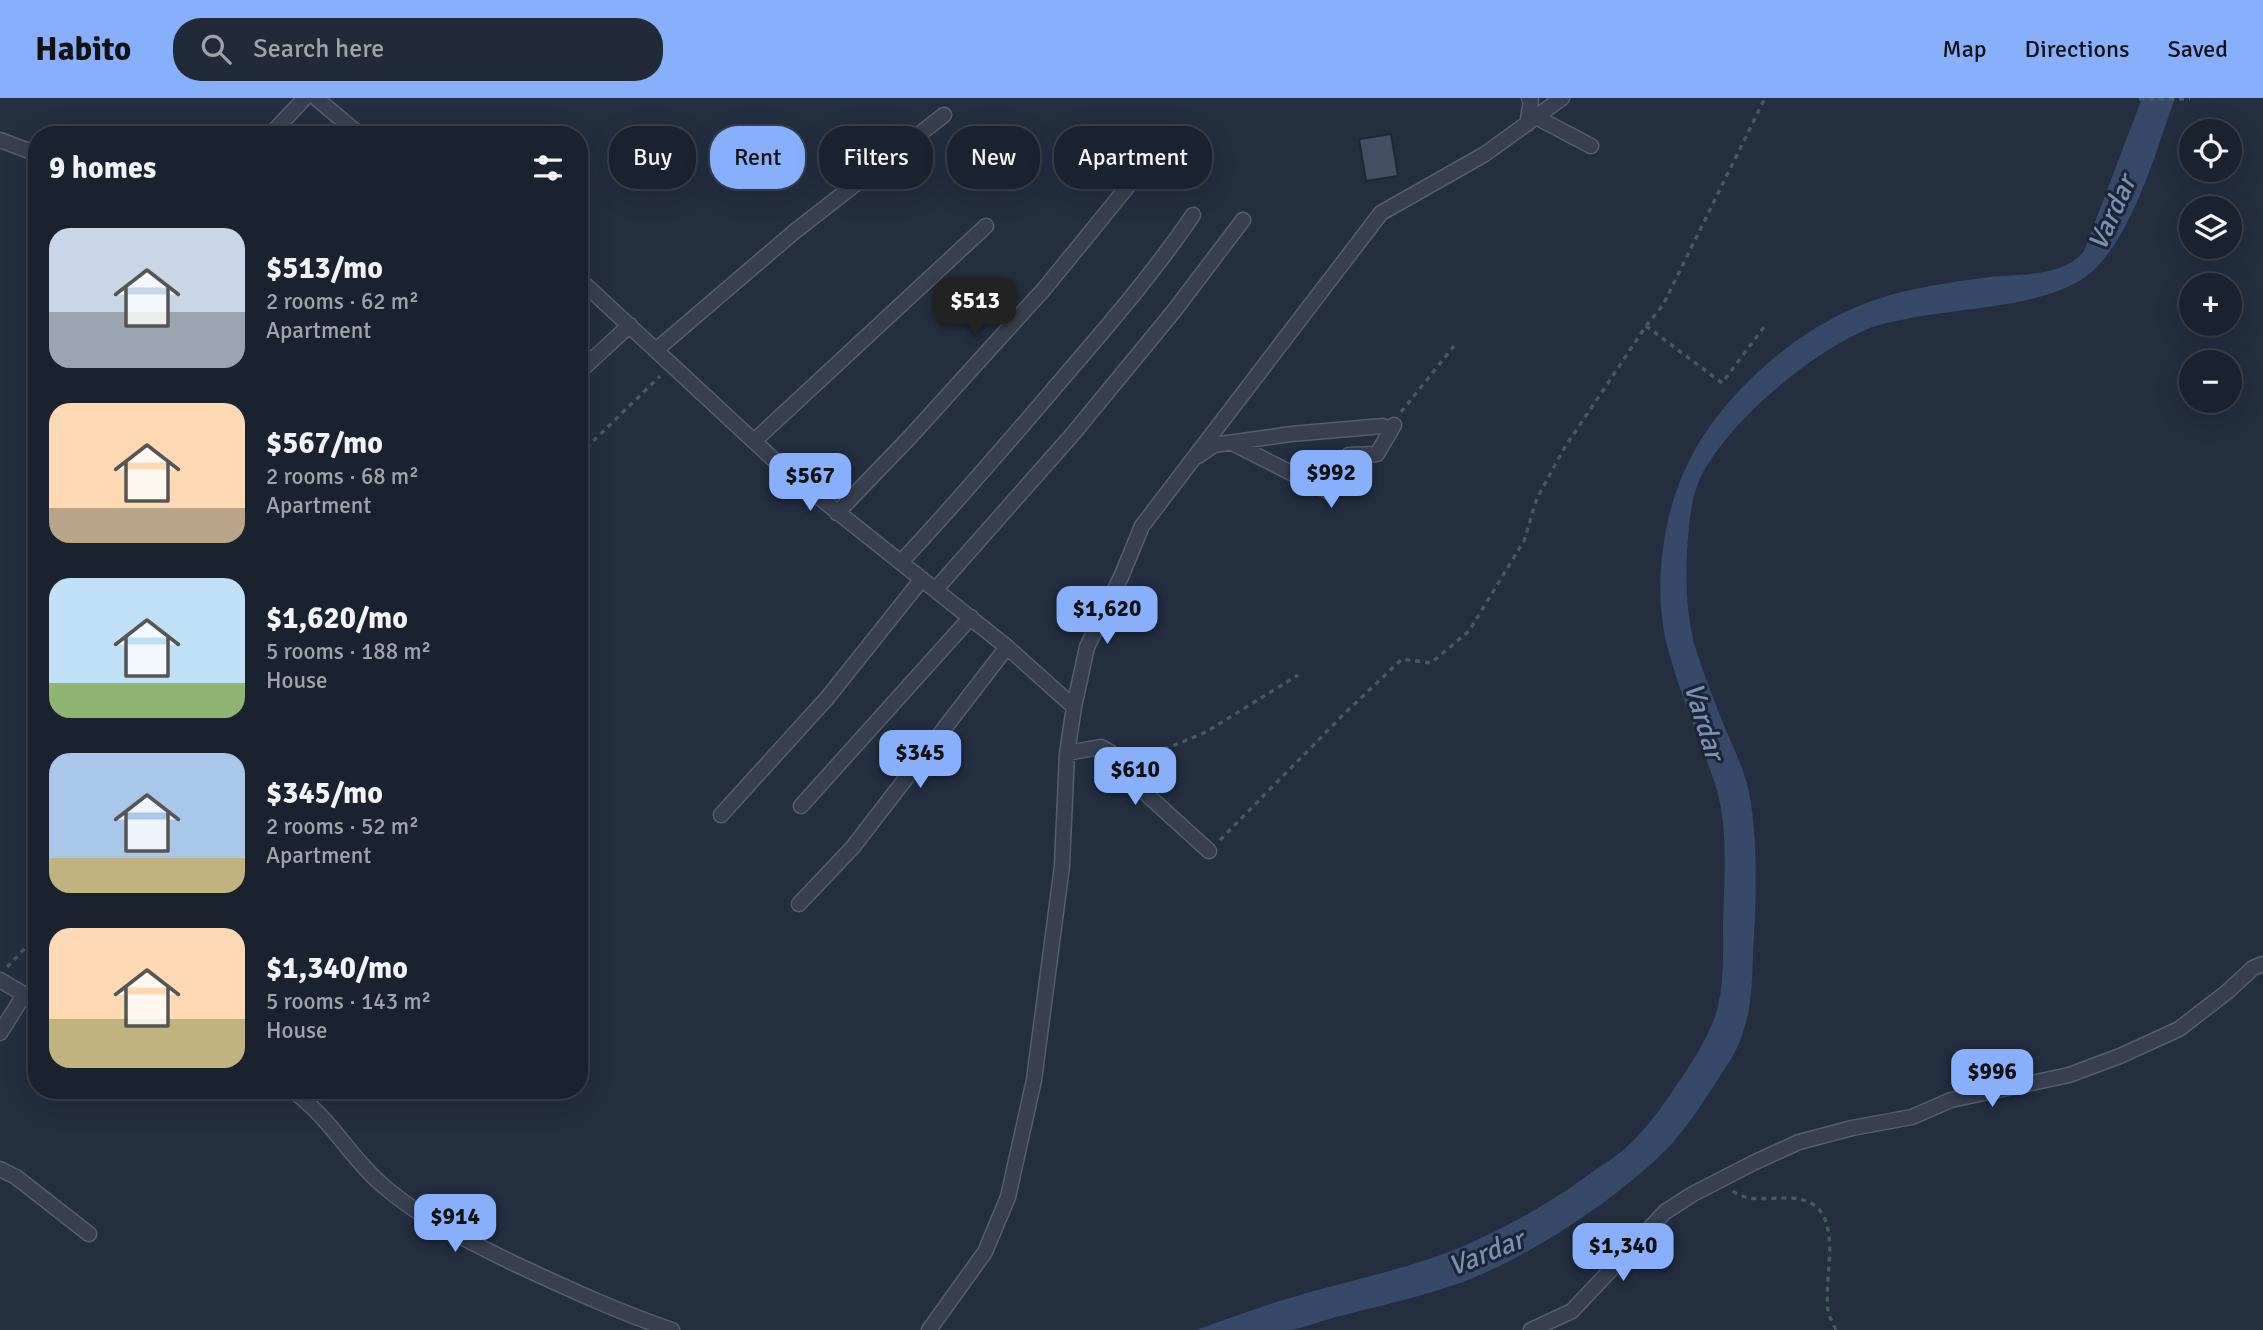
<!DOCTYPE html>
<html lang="en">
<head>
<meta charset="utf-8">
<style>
	:root { --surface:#1a222f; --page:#232a37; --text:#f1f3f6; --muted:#9fa4aa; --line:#383f4b; --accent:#87affc }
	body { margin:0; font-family:Signika,sans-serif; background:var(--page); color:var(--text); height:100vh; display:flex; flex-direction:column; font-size:26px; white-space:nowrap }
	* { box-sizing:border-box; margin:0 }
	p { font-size:23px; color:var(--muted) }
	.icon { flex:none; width:38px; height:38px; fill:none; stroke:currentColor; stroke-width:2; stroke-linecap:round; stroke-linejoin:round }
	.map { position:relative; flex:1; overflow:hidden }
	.sheet { position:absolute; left:28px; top:28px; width:560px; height:973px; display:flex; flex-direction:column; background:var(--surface); border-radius:28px; box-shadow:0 7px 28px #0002,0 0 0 2px var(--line) }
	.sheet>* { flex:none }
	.hud { position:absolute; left:609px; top:28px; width:665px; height:63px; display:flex; gap:14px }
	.fabs { position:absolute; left:2179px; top:21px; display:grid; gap:14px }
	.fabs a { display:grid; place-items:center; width:63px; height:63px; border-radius:50%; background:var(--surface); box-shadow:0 7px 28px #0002,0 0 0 2px var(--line); font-size:35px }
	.price { position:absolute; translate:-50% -60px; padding:0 16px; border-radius:14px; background:var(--accent); color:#111; font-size:23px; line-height:46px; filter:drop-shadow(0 2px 4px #0008) }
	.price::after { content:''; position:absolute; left:50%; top:42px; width:21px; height:16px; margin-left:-10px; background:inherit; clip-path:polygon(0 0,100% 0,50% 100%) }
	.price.selected { background:#222; color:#fff }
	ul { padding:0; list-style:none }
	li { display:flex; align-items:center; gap:21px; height:175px; padding:0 21px }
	li span { display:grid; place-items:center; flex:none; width:196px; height:140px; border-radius:21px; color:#555 }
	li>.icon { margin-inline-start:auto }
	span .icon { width:84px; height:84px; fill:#fffc; stroke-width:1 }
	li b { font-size:30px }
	h2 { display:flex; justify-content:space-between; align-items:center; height:84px; padding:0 21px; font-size:30px }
	.pill { padding:0 24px; border-radius:28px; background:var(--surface); box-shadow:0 7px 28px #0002,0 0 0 2px var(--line); font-size:24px; line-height:63px }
	.pill.selected { background:var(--accent); color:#111 }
	header { display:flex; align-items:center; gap:42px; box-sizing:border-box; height:98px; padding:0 35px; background:var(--accent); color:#111 }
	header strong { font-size:33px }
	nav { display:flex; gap:38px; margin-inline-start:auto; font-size:24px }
	.search { width:490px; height:63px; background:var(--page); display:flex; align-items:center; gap:18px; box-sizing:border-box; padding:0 24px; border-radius:28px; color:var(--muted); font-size:26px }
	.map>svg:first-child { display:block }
</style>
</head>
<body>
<header>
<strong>Habito</strong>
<div class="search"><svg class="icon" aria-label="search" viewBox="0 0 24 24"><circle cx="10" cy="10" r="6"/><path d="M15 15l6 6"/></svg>Search here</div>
<nav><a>Map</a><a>Directions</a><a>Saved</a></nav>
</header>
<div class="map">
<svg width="2263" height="1232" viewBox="0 0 2263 1232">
	<rect width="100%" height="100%" fill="#232e3f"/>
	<path fill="#364967" d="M2142 0H2175C2156 53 2135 130 2096 170 2057 210 1960 209 1907 221 1895 223 1881 226 1870 230 1811 255 1739 315 1706 369 1692 392 1690 416 1688 441 1685 472 1686 515 1694 545 1702 572 1713 599 1723 625 1734 651 1747 677 1751 705 1758 755 1756 806 1753 856 1752 882 1752 907 1744 931 1739 950 1729 965 1718 981 1703 1005 1687 1029 1668 1050 1616 1102 1531 1158 1463 1184 1421 1199 1379 1208 1336 1219 1321 1223 1305 1230 1290 1232 1260 1232 1226 1232 1196 1232 1225 1222 1254 1211 1283 1202 1344 1183 1409 1172 1468 1146 1509 1128 1548 1106 1584 1080 1600 1068 1618 1058 1631 1045 1649 1027 1664 1006 1678 985 1694 962 1714 931 1719 903 1724 879 1723 853 1723 828 1724 784 1729 727 1715 686 1700 641 1680 597 1668 551 1652 493 1662 416 1689 363 1720 300 1788 239 1852 211 1891 193 1939 186 1982 180 2015 175 2062 181 2084 153Z"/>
	<path fill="#424e61" stroke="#1e2736" stroke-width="2" d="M1391 36 1398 78 1366 83 1359 41Z"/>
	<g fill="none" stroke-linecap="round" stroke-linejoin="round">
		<defs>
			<path id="street" d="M316 0 360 37
				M1536 19 1591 48
				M1527 26 1531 3 1529 0
				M270 37 305 0
				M0 42 37 56
				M579 181 786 373 1007 549 1074 609
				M656 252 794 134 944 17
				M579 274 630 227
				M754 343 986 128
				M1232 345 1331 395 1349 357 1377 356 1394 327
				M1198 358 1214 347 1291 336 1383 328
				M837 415 911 338 1045 190 1133 82
				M901 464C951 411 998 356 1046 300 1096 241 1149 182 1193 117
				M936 491 1072 337 1174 213 1243 122
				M1067 655 1101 649 1110 654 1143 693 1209 753
				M801 708 971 519
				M721 717 828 599 922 481
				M799 806 853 749 1007 549
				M0 882 37 904
				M0 935 24 897
				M291 992C330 1018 351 1062 387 1091 425 1123 471 1144 515 1166 567 1190 618 1214 672 1232
				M0 1071 16 1079 89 1136
				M929 1232 985 1154 1008 1099 1034 982 1062 768 1067 655 1074 609 1087 549 1121 479 1142 428 1381 115 1485 56 1562 0
				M1531 1232 1572 1213 1665 1114 1693 1096 1753 1065 1799 1044 1852 1030 1912 1019 1951 1002 2069 977 2120 958 2179 931 2227 894 2253 870 2263 866"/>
		</defs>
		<use href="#street" stroke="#555e6d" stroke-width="17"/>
		<path stroke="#43595d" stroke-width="3.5" stroke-dasharray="5 5" stroke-linecap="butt" d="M2139 1H2190
			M1646 228 1722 285 1764 229
			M1401 314 1454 248
			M579 357 660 278
			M1135 659 1170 649 1206 634 1298 577
			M1220 742 1344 616 1402 561 1431 565 1469 533 1524 443 1537 400 1565 349 1646 228 1663 207 1765 0
			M7 869 37 838
			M1733 1093C1755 1112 1801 1086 1821 1114 1838 1139 1824 1183 1828 1212 1829 1219 1833 1225 1836 1232"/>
		<use href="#street" stroke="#38404f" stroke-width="14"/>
	</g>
	<g text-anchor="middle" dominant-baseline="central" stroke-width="6" stroke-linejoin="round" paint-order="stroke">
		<g font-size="28" font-style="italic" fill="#7a90b2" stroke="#1c2534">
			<text transform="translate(2112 115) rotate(-66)">Vardar</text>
			<text transform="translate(1704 623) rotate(73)">Vardar</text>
			<text transform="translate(1486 1155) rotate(-22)">Vardar</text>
		</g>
	</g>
</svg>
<div class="fabs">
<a><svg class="icon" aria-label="locate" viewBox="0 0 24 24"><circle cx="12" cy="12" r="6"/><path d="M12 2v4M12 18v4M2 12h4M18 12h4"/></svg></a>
<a><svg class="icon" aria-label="layers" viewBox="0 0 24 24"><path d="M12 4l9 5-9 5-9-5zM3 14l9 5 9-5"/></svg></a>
<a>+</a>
<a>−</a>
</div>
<b class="price selected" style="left:975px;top:240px">$513</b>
<b class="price" style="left:1331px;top:412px">$992</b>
<b class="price" style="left:810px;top:415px">$567</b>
<b class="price" style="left:1107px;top:548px">$1,620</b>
<b class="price" style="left:920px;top:692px">$345</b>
<b class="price" style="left:1135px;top:709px">$610</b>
<b class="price" style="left:1992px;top:1011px">$996</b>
<b class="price" style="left:455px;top:1156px">$914</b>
<b class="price" style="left:1623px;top:1185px">$1,340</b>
<div class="hud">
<a class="pill">Buy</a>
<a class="pill selected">Rent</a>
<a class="pill">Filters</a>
<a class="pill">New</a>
<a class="pill">Apartment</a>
</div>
<section class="sheet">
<h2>9 homes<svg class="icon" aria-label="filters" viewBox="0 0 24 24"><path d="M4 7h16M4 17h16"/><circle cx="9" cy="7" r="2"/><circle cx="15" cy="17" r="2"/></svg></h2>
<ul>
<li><span style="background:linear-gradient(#c9d6e8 60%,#9aa5b1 0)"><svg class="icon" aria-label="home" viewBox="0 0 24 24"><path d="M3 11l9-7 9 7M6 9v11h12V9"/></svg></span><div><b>$513/mo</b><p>2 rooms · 62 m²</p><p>Apartment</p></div></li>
<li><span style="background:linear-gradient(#ffd9b3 75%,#b9a48a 0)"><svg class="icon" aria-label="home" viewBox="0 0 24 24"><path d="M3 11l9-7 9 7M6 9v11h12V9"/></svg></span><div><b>$567/mo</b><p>2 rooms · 68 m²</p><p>Apartment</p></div></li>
<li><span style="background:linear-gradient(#bfe0f5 75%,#8fb573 0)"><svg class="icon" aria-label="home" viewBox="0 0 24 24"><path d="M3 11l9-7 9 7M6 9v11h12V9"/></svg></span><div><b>$1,620/mo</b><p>5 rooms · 188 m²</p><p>House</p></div></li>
<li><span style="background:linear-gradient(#a9c7e8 75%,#c2b280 0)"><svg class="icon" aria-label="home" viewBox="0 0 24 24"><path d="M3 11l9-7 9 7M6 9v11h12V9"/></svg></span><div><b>$345/mo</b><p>2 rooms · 52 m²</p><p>Apartment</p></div></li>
<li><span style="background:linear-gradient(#ffd9b3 65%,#c2b280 0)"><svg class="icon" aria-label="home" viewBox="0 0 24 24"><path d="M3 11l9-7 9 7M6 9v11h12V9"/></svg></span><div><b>$1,340/mo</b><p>5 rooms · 143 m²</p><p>House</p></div></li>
</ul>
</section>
</div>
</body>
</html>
